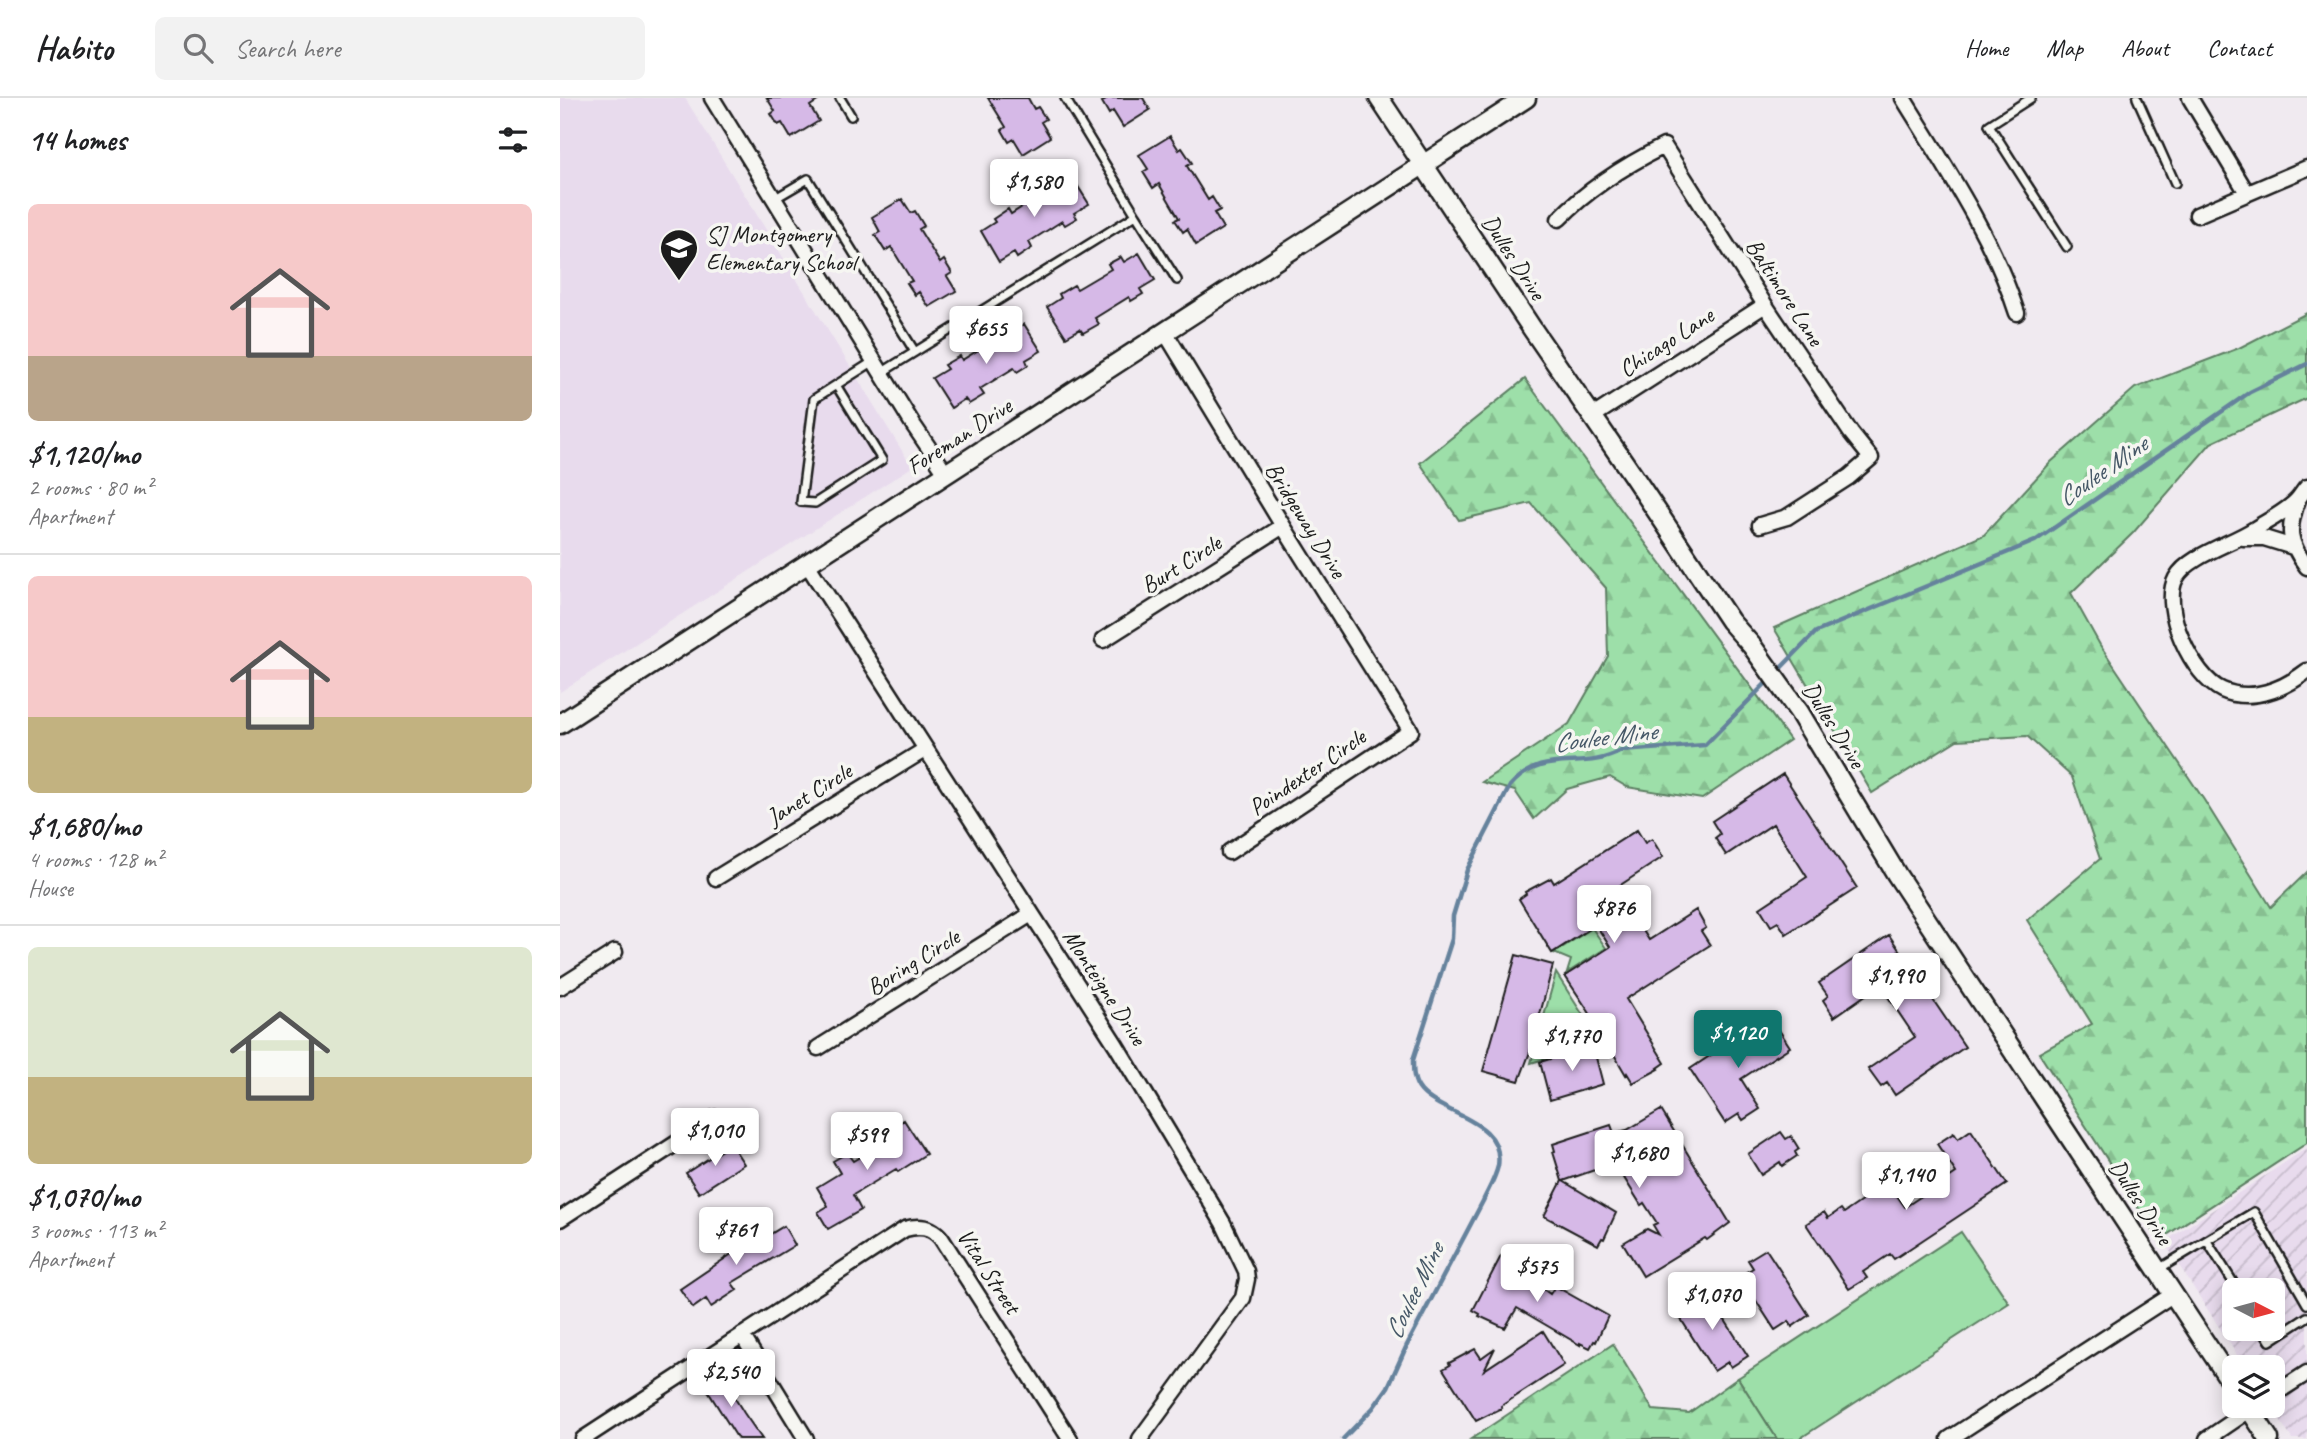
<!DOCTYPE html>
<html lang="en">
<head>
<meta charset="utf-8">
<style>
	:root { --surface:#fff; --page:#f2f2f2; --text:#202124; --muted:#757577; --line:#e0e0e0; --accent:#0f766e }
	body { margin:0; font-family:Caveat,sans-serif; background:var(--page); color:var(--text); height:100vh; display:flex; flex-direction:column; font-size:26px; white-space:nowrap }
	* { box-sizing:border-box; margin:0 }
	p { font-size:23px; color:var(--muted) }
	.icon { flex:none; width:38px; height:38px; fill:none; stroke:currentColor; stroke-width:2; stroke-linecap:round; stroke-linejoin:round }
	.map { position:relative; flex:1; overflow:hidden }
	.side { display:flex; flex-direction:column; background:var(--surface); width:560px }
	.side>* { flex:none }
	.needle { width:46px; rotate:96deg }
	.fabs { position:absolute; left:1662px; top:1180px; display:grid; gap:14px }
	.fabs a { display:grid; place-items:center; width:63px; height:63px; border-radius:10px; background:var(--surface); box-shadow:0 4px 18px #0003; font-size:35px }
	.price { position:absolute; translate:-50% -60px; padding:0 16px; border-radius:7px; background:#fff; color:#222; font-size:23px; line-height:46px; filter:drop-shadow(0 2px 4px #0008) }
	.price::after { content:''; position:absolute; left:50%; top:42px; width:21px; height:16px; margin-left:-10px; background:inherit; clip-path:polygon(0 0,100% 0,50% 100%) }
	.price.on { background:var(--accent); color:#fff }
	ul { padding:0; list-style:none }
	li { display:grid; align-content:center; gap:14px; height:371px; padding:0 28px }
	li+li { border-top:2px solid var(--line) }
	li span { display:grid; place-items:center; height:217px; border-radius:10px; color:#555 }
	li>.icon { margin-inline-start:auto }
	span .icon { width:126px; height:126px; fill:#fffc; stroke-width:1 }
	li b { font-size:30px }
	h2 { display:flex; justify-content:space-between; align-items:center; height:84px; padding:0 28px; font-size:30px }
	header { display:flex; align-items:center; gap:42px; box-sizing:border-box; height:98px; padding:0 35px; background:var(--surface); border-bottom:2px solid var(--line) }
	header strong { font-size:33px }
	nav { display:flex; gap:38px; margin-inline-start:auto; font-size:24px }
	.search { width:490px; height:63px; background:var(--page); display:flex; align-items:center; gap:18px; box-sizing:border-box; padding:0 24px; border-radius:10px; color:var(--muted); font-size:26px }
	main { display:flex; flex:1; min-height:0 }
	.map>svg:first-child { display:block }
</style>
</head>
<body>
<header>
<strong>Habito</strong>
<div class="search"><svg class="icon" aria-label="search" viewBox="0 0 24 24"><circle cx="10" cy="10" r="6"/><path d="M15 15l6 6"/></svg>Search here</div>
<nav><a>Home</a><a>Map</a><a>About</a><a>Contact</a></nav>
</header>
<main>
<section class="side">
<h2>14 homes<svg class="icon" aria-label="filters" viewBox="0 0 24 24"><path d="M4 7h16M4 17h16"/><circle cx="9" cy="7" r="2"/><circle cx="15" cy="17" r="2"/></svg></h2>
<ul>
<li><span style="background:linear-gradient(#f6c9c9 70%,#b9a48a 0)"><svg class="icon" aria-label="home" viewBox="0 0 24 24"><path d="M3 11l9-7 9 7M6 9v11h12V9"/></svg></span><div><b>$1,120/mo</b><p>2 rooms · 80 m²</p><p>Apartment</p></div></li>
<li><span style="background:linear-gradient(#f6c9c9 65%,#c2b280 0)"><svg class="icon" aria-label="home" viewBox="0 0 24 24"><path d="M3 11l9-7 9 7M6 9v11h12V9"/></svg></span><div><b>$1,680/mo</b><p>4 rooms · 128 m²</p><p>House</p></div></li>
<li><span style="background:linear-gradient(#dfe7d0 60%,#c2b280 0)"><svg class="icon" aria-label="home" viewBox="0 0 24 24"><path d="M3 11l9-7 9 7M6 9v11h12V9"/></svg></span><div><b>$1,070/mo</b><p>3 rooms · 113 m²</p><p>Apartment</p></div></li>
</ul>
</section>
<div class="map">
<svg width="1747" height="1341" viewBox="0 0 1747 1341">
	<defs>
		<pattern id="industrial-furrows" width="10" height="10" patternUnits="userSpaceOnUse" patternTransform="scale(1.75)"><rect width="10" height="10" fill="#e8dbed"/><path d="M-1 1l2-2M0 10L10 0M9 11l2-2" fill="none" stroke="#c6bbcb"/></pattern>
		<pattern id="forest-firs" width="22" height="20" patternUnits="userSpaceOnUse" patternTransform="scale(1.75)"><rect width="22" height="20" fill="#9ddfa9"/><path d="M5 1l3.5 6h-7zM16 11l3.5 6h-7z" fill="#87bf91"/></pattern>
	</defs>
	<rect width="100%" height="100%" fill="#f0eaf0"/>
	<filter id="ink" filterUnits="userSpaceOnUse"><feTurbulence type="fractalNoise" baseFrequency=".0143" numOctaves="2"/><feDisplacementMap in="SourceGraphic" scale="14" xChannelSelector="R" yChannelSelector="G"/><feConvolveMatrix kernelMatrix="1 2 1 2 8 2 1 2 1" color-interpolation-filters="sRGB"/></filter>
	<g filter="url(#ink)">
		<path fill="#e8dbed" d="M0 0H125L352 369 0 594Z"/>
		<path fill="url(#industrial-furrows)" fill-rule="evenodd" d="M1747 1050V1341H1732L1710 1307H1713V1269H1685L1604 1144ZM1675 1192H1713V1230H1675Z"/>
		<path fill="#9ddfa9" stroke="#5c7e62" stroke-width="2" d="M1032 830 1046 850 1007 875 1011 862 994 855Z
			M996 875 1035 936 1032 946 971 965Z
			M1401 1134 1449 1205 1239 1341H1217L1178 1280Z"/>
		<path fill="url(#forest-firs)" stroke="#5c7e62" stroke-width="2" d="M1747 215V300L1651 345 1573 435 1511 495 1540 547 1644 702 1711 809 1747 774V1045L1599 1142 1479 955 1532 926 1467 822 1540 761 1512 679 1467 638 1397 642 1312 695 1214 530 1424 437 1491 364 1575 290 1679 250Z
			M965 281 1230 642 1142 701 1067 689 1050 679 1007 691 974 721 955 693 922 684 1009 626 1048 558 1046 490 971 405 899 422 860 365Z
			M1053 1246 1093 1312 1129 1315 1178 1280 1217 1341H911Z"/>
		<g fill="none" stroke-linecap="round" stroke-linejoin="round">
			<path stroke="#65829c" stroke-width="4.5" d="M1215 576 1256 534 1475 443 1690 294 1747 266
				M783 1341 813 1310 828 1289 847 1247 923 1103C928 1092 935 1081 938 1068 945 1021 883 1018 861 993 853 984 853 973 853 962L892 841 893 818 907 772 950 688C984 649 1022 675 1061 653L1145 647 1209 582"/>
		</g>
		<path fill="#d6b9e7" stroke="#1c1c1c" stroke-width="2" d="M207 0H262L250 8 259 23 231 40 222 25 218 27 211 16 215 13Z
			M428 0H468L474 11 478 9 486 21 481 24 490 39 463 56 454 41 449 44 442 32 446 29Z
			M545 0H583L590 12 563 29 553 13 549 16 542 4 546 2Z
			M610 38 619 52 622 50 632 65 627 68 648 102 652 99 660 112 654 115 663 130 636 147 627 131 623 134 615 122 619 120 599 86 593 90 583 74 588 71 579 57Z
			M512 79 529 106 514 115 517 120 505 127 502 123 469 144 472 150 457 160 454 155 439 164 421 133 435 124 433 121 448 111 451 116 484 95 482 91 494 83 497 88Z
			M342 101 351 115 355 113 364 128 359 131 380 165 384 162 392 175 387 178 396 193 369 209 359 194 355 197 347 185 352 183 331 149 325 153 315 137 320 134 312 119Z
			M579 155 595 182 580 191 583 196 571 203 569 199 535 220 539 226 523 235 520 231 506 239 487 209 501 200 499 196 514 187 517 191 551 171 548 166 561 159 564 164Z
			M464 226 481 253 466 262 468 267 457 274 454 270 420 291 424 297 409 306 405 301 391 310 372 280 387 271 384 267 400 258 402 262 436 241 433 237 446 230 449 235Z
			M1223 676 1297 790 1226 836 1218 824 1211 828 1200 810 1247 779 1213 726 1166 757 1155 740 1160 736 1152 723Z
			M1077 732 1085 745 1092 741 1103 759 1056 790 1089 842 1136 812 1146 830 1141 833 1150 847 1066 901 1105 965 1098 970 1099 971 1073 985 1067 975 1066 977 1029 914 1005 878 1050 849 1036 827 992 855 959 801 966 796 965 794 991 780 994 785Z
			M1329 837 1405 949 1335 997 1327 985 1321 989 1308 971 1355 939 1320 887 1274 919 1263 902 1268 898 1259 885Z
			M956 857 993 867 970 954 959 983 923 973Z
			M1204 922 1213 936 1219 932 1230 949 1181 981 1200 1011 1183 1022 1179 1016 1165 1025 1130 971Z
			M1033 948 1043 986 990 1002 980 964Z
			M1101 1012 1170 1125 1147 1142 1145 1140 1083 1178 1063 1145 1087 1131 1099 1137 1093 1127 1097 1125 1084 1105 1081 1107 1056 1067 1047 1070 1046 1068 1003 1083 1056 1115 1044 1141 1042 1140 1038 1147 984 1118 1002 1083 993 1054 995 1053 993 1046 1051 1027 1054 1035 1067 1032Z
			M344 1022 366 1056 338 1074 336 1071 293 1097 301 1112 268 1131 258 1114 268 1108 257 1089 280 1075 273 1063 287 1055 293 1063 320 1047 316 1040Z
			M1411 1032 1447 1086 1334 1161 1330 1156 1303 1174 1307 1180 1289 1191 1246 1126 1264 1114 1268 1120 1281 1111 1284 1115 1312 1096 1309 1092 1325 1081 1345 1109 1396 1075 1377 1046 1394 1035 1398 1041Z
			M1221 1034 1226 1041 1231 1038 1239 1051 1235 1054 1237 1058 1222 1068 1220 1064 1201 1077 1188 1056Z
			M171 1046 184 1066 139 1095 126 1075Z
			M224 1128 235 1147 172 1185 177 1192 151 1209 146 1201 133 1210 120 1191 176 1153 169 1142 186 1132 194 1146Z
			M1206 1151 1249 1217 1232 1229 1229 1223 1215 1232 1180 1178 1193 1170 1188 1162Z
			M941 1158 949 1162 950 1160 975 1176 971 1182 990 1196 995 1188 1048 1218 1036 1244 1034 1243 1030 1250 1020 1245V1247L957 1210 945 1230 919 1218 920 1216 913 1212Z
			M1145 1191 1188 1258 1171 1269 1168 1264 1154 1273 1119 1218 1132 1210 1127 1203Z
			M983 1233 1004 1267 941 1308 942 1310 916 1323 883 1271 890 1267 889 1265 915 1251 921 1260 935 1250 924 1272Z
			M160 1276 184 1315 202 1341H178L144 1287Z"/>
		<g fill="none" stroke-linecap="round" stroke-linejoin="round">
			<defs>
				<path id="service" d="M280 0 291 18
					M1471 0 1429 27 1507 149
					M1577 0 1615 85
					M214 101 248 81 355 254
					M576 117 617 182
					M321 275 576 117 505 0
					M276 287 322 362 255 405 241 404 254 301 314 263
					M1647 1143 1678 1192
					M1597 1172 1694 1114 1747 1206
					M1702 1230 1710 1243 1747 1219"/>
				<path id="minor" d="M152 0 354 328 386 375
					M1343 0C1385 68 1432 138 1457 215
					M1630 0 1687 95
					M1637 117 1747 70
					M999 121C1029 90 1066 67 1104 48L1205 207 1291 335 1311 360 1289 379 1227 419 1200 427
					M605 234 723 428 851 633 669 754
					M1033 318 1205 207
					M1747 389C1743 393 1741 398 1737 402 1726 414 1707 423 1693 432 1671 446 1628 458 1616 480 1600 510 1633 579 1662 592 1691 605 1724 591 1747 573
					M1738 402C1727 431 1728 444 1747 469
					M1683 440H1704L1733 449
					M247 466 556 947 663 1125 686 1173 687 1181 683 1200 580 1341
					M543 542 723 428
					M156 780 366 651
					M0 889 55 854
					M258 950 471 816
					M0 1121 155 1020
					M182 1237 246 1341
					M1713 1297 1747 1275
					M23 1341 345 1131C359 1127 371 1128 381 1140L510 1341
					M1389 1341 1612 1197
					M1647 1341 1697 1307"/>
				<path id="tertiary" d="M819 0 973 232 1072 376 1170 523 1192 548 1239 614 1337 777 1675 1290
					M0 626 966 0
					M1687 1307 1709 1341"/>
			</defs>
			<use href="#service" stroke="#1c1c1c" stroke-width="12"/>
			<use href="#minor" stroke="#1c1c1c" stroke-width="19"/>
			<use href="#tertiary" stroke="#1c1c1c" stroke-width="23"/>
			<use href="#service" stroke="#f6f6f2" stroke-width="7"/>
			<use href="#minor" stroke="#f6f6f2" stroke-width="14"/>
			<use href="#tertiary" stroke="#f6f6f2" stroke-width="18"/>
		</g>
	</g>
	<defs>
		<symbol id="school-pin" viewBox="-11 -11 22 30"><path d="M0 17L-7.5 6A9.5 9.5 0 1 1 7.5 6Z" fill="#1c1c1c" stroke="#f6f6f2"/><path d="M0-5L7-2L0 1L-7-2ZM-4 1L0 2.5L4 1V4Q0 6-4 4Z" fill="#fff"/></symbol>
	</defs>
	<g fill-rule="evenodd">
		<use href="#school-pin" x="97" y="128" width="44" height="60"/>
	</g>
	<g text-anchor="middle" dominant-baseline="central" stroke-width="7" stroke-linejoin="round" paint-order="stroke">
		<g font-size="24" fill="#1c1c1c" stroke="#f6f6f2" text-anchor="start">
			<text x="146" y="136">SJ Montgomery<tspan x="146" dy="28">Elementary School</tspan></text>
		</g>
		<g font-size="24" fill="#1c1c1c" stroke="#f6f6f2">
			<text transform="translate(954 159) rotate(57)">Dulles Drive</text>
			<text transform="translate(1225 194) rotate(57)">Baltimore Lane</text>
			<text transform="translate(1106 244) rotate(-33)">Chicago Lane</text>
			<text transform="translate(399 338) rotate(-33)">Foreman Drive</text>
			<text transform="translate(746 422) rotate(58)">Bridgeway Drive</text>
			<text transform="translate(621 466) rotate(-32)">Burt Circle</text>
			<text transform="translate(1274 627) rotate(58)">Dulles Drive</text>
			<text transform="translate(747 674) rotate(-34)">Poindexter Circle</text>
			<text transform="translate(249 696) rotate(-32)">Janet Circle</text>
			<text transform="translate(353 864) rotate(-32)">Boring Circle</text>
			<text transform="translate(545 889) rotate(57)">Monteigne Drive</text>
			<text transform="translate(1581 1104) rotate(57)">Dulles Drive</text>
			<text transform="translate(429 1173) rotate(57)">Vital Street</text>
		</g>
		<g font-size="26" font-style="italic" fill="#465867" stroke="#f6f6f2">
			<text transform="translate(1542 373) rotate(-35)">Coulee Mine</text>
			<text transform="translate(1045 639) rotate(-7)">Coulee Mine</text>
			<text transform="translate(854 1193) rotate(-64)">Coulee Mine</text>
		</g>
	</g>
</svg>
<div class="fabs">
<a><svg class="needle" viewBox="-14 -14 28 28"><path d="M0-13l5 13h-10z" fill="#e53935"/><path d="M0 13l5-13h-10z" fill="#757577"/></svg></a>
<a><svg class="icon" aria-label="layers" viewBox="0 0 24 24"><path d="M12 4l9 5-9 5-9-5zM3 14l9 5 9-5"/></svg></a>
</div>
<b class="price" style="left:474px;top:121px">$1,580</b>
<b class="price" style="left:426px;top:268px">$655</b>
<b class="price" style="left:1054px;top:847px">$876</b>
<b class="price" style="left:1336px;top:915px">$1,990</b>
<b class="price on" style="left:1178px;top:972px">$1,120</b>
<b class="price" style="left:1012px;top:975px">$1,770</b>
<b class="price" style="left:155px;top:1070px">$1,010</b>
<b class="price" style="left:307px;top:1074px">$599</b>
<b class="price" style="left:1079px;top:1092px">$1,680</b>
<b class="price" style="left:1346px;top:1114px">$1,140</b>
<b class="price" style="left:176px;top:1169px">$761</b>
<b class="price" style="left:977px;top:1206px">$575</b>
<b class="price" style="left:1152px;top:1234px">$1,070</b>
<b class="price" style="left:171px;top:1311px">$2,540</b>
</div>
</main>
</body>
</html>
